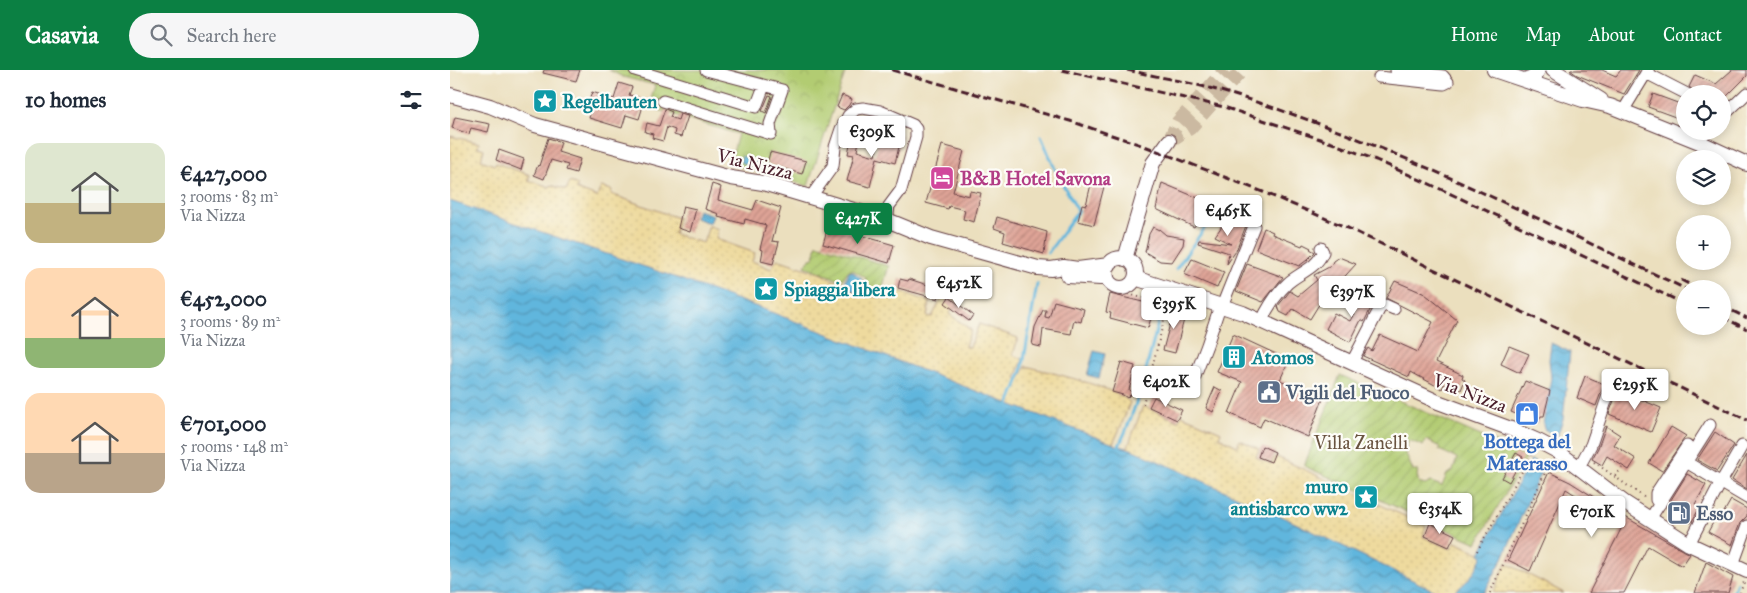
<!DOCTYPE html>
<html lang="en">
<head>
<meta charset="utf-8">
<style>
	:root { --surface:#fff; --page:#f6f6f7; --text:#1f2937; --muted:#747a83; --accent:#0b8043 }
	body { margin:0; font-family:"IM FELL Great Primer",serif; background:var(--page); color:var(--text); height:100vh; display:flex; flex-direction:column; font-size:19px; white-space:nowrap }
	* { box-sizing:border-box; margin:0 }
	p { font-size:16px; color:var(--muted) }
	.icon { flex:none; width:28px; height:28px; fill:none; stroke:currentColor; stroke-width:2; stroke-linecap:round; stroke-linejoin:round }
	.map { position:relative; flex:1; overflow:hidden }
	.panel { display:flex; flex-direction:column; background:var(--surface); width:450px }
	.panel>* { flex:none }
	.controls { position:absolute; left:1226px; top:15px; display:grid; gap:10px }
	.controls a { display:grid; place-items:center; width:55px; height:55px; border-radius:50%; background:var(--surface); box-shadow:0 2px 12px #0003; font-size:25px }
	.price { position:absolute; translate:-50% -42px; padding:0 11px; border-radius:5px; background:#fff; color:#222; font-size:16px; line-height:32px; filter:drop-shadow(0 1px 2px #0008) }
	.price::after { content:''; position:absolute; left:50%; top:30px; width:15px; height:11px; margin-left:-8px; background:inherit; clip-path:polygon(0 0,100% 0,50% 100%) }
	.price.selected { background:var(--accent); color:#fff }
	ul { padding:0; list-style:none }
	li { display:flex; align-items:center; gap:15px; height:125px; padding:0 25px }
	li span { display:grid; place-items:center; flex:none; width:140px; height:100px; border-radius:15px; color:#555 }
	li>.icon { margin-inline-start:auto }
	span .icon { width:60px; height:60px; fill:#fffc; stroke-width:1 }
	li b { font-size:21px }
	h2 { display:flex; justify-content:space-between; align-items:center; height:60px; padding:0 25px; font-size:21px }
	header { display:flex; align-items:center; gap:30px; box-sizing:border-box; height:70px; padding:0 25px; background:var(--accent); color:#fff }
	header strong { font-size:24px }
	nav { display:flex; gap:28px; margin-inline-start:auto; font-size:18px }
	.search { width:350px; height:45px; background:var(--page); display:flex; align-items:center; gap:12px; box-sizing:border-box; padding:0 18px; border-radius:28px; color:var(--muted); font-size:19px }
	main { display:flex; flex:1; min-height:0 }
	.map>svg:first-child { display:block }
</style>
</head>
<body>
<header>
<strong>Casavia</strong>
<div class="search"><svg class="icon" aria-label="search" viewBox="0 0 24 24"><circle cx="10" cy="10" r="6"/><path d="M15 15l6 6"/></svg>Search here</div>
<nav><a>Home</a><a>Map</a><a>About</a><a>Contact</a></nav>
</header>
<main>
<section class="panel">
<h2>10 homes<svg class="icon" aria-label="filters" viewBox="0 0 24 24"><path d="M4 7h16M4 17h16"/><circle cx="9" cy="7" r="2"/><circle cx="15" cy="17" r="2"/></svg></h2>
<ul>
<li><span style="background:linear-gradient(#dfe7d0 60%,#c2b280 0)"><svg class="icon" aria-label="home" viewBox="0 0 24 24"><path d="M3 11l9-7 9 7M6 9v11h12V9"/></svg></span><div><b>€427,000</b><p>3 rooms · 83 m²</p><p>Via Nizza</p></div></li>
<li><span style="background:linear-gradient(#ffd9b3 70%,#8fb573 0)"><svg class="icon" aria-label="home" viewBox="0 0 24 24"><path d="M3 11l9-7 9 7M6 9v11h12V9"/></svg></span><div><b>€452,000</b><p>3 rooms · 89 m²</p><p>Via Nizza</p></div></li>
<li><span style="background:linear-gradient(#ffd9b3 60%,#b9a48a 0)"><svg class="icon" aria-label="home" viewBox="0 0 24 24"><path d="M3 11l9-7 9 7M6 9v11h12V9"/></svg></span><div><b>€701,000</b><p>5 rooms · 148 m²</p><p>Via Nizza</p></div></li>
</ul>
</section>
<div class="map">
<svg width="1297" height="523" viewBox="0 0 1297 523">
	<defs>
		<pattern id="sand-dots" width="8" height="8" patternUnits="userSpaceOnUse" patternTransform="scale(1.25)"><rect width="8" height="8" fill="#eeda9e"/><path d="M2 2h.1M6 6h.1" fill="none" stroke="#cebb88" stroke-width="1.8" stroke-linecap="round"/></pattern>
		<pattern id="park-crowns" width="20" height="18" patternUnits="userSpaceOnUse" patternTransform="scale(1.25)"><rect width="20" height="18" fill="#b2cc72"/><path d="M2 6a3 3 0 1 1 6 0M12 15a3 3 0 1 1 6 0" fill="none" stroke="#9baf63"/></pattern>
		<pattern id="garden-furrows" width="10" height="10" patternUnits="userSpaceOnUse" patternTransform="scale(1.25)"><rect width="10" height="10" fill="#b2cc72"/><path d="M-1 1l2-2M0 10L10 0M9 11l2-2" fill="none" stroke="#9baf63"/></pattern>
		<pattern id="water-waves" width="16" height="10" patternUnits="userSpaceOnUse" patternTransform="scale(1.25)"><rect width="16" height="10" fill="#60b6dd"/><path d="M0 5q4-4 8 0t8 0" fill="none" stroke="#5193b3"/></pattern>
		<pattern id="building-hatch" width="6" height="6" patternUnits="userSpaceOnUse" patternTransform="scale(1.25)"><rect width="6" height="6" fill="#dfa497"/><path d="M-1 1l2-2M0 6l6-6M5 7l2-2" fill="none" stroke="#b7857b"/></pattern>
	</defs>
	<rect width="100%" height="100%" fill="#fdfcf7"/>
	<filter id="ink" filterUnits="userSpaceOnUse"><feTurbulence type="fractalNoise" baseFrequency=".02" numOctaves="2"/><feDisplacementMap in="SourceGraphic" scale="10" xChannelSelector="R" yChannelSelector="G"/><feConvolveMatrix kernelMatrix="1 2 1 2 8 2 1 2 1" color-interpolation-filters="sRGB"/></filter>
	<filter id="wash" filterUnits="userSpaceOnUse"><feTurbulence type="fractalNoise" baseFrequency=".0096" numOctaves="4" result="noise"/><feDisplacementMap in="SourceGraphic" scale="20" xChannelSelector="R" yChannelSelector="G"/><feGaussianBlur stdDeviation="1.12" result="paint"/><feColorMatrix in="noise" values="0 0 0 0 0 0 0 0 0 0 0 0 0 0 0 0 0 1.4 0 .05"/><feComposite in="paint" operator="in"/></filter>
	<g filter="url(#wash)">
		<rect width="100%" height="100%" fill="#ebdfbe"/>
		<path fill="url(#sand-dots)" stroke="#9c7c64" d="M0 66 29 73 28 77 34 79 31 90 44 95 46 93 80 105 78 110 100 117 101 115 116 120 120 112 128 115 126 119 147 127 151 117 162 120 161 124 228 148 224 164 253 173 259 156 268 159 266 169 305 183 302 191 321 199 327 189 372 204 380 209 393 213V218L415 226 444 229 448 220 480 232 477 246 482 247 493 225 499 230 502 227 507 231 499 244 521 260 515 276 520 277 529 254 568 268 563 285 573 289 566 308 569 311 576 296C601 303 662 316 680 332L671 356 657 387 0 140Z
			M693 336 728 351 732 345 771 362 769 367 787 376 790 370 809 379 806 387 821 394 825 386 976 456 973 467 1001 479 1005 472 1034 485C1027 498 1017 520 1000 523 988 523 973 523 961 523L672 393Z
			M1056 493 1114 523H1043Z"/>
		<path fill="url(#park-crowns)" stroke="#7e764e" d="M159 0H396L358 116 280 94 288 64 199 37 205 15 173 7Z"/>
		<path fill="url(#garden-furrows)" stroke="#7e764e" fill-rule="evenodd" d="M367 174 439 196 430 226 411 221 416 208 403 200 397 202 392 211 355 196 360 189 364 188Z
			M890 305 1077 386 1027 473 854 396ZM959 370 973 376 976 370 990 377 989 380 1007 388 1003 401 997 404 992 416 981 412 975 415 969 413 967 405 968 401H963L955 381Z"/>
		<path fill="url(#water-waves)" stroke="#556a84" d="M292 86 307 91 305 97 290 92Z
			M0 131 216 204 313 239 669 376 681 379 829 445 989 523H0Z
			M248 140 263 145 260 153 245 148Z
			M402 201 412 209 409 223 395 217 396 208 398 206V203Z
			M1101 273 1120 282 1113 349 1107 367 1094 359 1093 354 1101 308 1099 290Z
			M644 281 655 284 649 308 637 305Z
			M1081 390 1093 397 1053 488 1034 523H1002C1019 512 1024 503 1033 486L1030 484 1033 477Z"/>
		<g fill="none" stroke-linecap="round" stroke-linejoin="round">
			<path stroke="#60b6dd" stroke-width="3" d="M591 66 608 106 628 141 598 183
				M726 199 770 136
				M558 337 572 301 587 214
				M669 376C690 332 700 284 712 237
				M1283 523 1287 512"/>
		</g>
		<g id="blocks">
			<path fill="url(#building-hatch)" d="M94 0H130L126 11 93 3Z
				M1120 0H1152L1166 6 1171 0H1189L1174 24 1127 5Z
				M1282 0H1297V6L1272 31V24H1248L1239 17 1245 5 1266 14Z
				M169 13 182 17 179 25 191 28 189 34 193 36 189 49 176 45 172 58 139 48 142 38 137 37 142 22 164 29Z
				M1203 24 1233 35 1228 48 1198 37Z
				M319 25 322 26 316 43 312 41Z
				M392 25 402 29 399 35 394 40 387 37Z
				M215 39 222 42 220 47 228 50 230 44 238 46 231 67 224 65 225 60 217 57 213 71 202 68 203 64 195 62 197 53 209 56Z
				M5 47 40 54 38 62 21 58 19 64 2 58Z
				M432 60 452 65 445 93 427 88 420 117 397 111 404 85 398 84 401 69 409 71 407 81 425 86Z
				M98 68 111 72 108 82 130 89 126 103 116 100 118 95 101 90 94 109 84 105 88 95 89 96Z
				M492 75 514 81 503 122 519 126 520 121 531 123 524 152 513 149 515 140 499 136 498 139 476 133Z
				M49 80 74 89 71 100 46 90Z
				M320 82 356 91 352 104 317 94Z
				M643 106 656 109 644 155 628 151 632 134 636 135Z
				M712 113 760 133 744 157 706 139Z
				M262 114 271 117 268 130 303 140 307 130 331 138 322 171 329 172 323 194 311 191 313 180 310 179 316 155 295 149 294 154 268 147 269 144 255 139Z
				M233 136 246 139 240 162 228 158Z
				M779 146 797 153 786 181 777 194 779 183 748 173 749 170 781 174 765 166Z
				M547 147 597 162 594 184 553 172 555 162 544 158Z
				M378 156 444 175 439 193 373 174Z
				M703 157 709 160V159L716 165 734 168 733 175 722 192 710 191 695 182 699 164Z
				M814 158 823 162 822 164 852 176 853 174 861 178 860 179 865 182 857 190 849 196 806 179Z
				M889 187 906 194 868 236 860 249 843 239 838 246 830 242 828 236 840 221 848 226 867 210 864 205 881 196 883 191Z
				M742 189 774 202 767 218 734 204Z
				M797 194 833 207 813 232 786 221Z
				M450 209 458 211 459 209 490 219 488 229 448 218Z
				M945 211 975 224 1007 250 986 292 1013 305 1012 308 1015 310 1011 320 994 314 992 319 961 302 959 307 913 286 918 278 922 281 930 265 968 282 983 252 936 228Z
				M910 223 918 226 919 224 926 228 914 252 911 250 900 272 876 259 884 243 900 251 908 236 904 233Z
				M660 224 705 235 698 258 660 248 661 243 656 242Z
				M499 227 523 245 519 251 495 233Z
				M604 231 634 239 631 252 624 250 621 264 593 259 591 277 582 275 585 257 593 240H596L595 247 599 248Z
				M721 238 736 242 725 283 713 280 721 250 718 248Z
				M783 264 839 290 830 310 873 329 858 367 814 348 810 357 779 343 792 312 767 302Z
				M1059 276 1079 284 1070 303 1051 294Z
				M671 292 685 296 679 320 682 323 677 328 673 325 662 322Z
				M1135 306 1154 314 1146 336 1127 328Z
				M1075 311 1100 321 1094 346H1091L1087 353 1061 342Z
				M765 317 772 321 763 342 756 338Z
				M1168 320 1211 338 1201 362 1159 344Z
				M704 327 732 340 727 350 699 337Z
				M1156 356 1170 365 1164 375 1186 389 1179 400 1157 386 1152 395 1142 389 1148 378Z
				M1221 357 1236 366 1212 401 1199 393Z
				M1265 362 1284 375 1267 401 1247 390Z
				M812 376 825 382 821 392 808 387Z
				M1066 383 1073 387 1059 412 1052 408Z
				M1297 385V419L1282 410Z
				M1099 402 1120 412 1177 448 1240 484 1232 496 1198 476 1174 523H1139L1173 455 1116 419 1080 501 1058 490Z
				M1237 404 1256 415 1245 434 1250 437 1241 453 1216 438Z
				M1281 430 1297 439V446L1290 453 1282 475 1258 462 1266 447 1270 449Z
				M980 453 1005 465 999 477 975 466Z
				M1256 492 1283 507 1278 523H1245Z"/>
		</g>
	</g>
	<g filter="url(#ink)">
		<use href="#blocks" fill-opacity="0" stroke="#623c41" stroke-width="1"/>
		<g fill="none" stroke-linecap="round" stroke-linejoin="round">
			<path stroke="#cbb9a1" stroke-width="14" stroke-dasharray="14 7" stroke-linecap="butt" d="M719 71 740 58 792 0
				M719 71 728 52 775 0"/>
			<defs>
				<path id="minor" d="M185 0 306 37 314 16
					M1196 3 1237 24
					M929 7 994 14 998 12 993 6 946 0
					M213 31 321 64 320 54 332 20 256 0
					M1173 41 1198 0
					M1272 47 1297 23
					M1247 71 1257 61
					M360 128 383 96 385 77 391 59 398 46 406 39 413 38 430 41 463 55 466 59V67L451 120 439 136 437 150
					M772 236 804 156
					M811 252C818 237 826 224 838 213 849 203 867 198 873 182L871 178
					M902 292 930 238 935 235 944 239
					M738 320 741 317 757 275 770 236
					M1236 392 1297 428
					M1129 397 1141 375 1163 311 1165 310 1197 324
					M1210 434 1206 430V423L1237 376
					M1200 449 1260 355
					M1239 474 1271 412 1292 376
					M1283 495 1297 456"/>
				<path id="major" d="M1044 0 1133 30 1160 36 1247 71 1297 94
					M1103 0 1151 30
					M1074 10 1085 6 1088 0
					M0 25 40 36 85 55 281 108 313 113 437 150 481 168 588 198 601 199 614 197 628 199 659 195
					M656 203a15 15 0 1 1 30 0a15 15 0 1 1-30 0Z
					M675 189 703 93 719 71
					M618 206 650 208 657 207
					M685 208 793 243 988 332 1061 359 1090 372 1107 381 1175 433 1239 474 1297 501"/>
			</defs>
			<use href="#minor" stroke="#623c41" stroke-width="13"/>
			<use href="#major" stroke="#623c41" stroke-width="16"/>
			<path stroke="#623c41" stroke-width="2" stroke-dasharray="1 4" stroke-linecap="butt" d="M659 219 727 237V234
				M693 334 718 234
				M1144 392 1195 428
				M1165 406 1172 398
				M1027 481 1083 382
				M1040 523 1100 392
				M1290 523 1294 512"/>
			<use href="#minor" stroke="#fff" stroke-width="11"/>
			<use href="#major" stroke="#fff" stroke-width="14"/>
			<path stroke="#4a1f2b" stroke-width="3" stroke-dasharray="8 4" stroke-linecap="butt" d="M442 0 620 51 697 77 813 122 898 158 1297 350
				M612 0 774 37 882 73 926 90 984 116 1235 234
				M677 0C713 8 749 14 784 25 941 73 1087 149 1236 219
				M1231 210 1249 219
				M1272 236 1297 248
				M1272 247 1297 259"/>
		</g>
	</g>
	<defs>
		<symbol id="sight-square" viewBox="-11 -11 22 22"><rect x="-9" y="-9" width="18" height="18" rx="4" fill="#0f9aa8" stroke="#fdfcf7"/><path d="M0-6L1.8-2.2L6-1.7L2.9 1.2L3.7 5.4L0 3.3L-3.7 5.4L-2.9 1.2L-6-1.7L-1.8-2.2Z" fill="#fff"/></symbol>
		<symbol id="hotel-square" viewBox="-11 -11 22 22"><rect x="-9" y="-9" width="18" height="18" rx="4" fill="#d1479c" stroke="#fdfcf7"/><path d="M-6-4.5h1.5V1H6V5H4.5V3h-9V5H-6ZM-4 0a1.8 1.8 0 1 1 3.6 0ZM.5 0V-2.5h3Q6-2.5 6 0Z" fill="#fff"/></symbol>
		<symbol id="building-square" viewBox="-11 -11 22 22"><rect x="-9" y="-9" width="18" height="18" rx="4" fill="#0f9aa8" stroke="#fdfcf7"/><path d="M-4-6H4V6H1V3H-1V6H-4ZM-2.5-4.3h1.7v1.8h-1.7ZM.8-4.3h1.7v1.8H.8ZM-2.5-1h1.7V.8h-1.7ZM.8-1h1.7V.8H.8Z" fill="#fff"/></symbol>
		<symbol id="civic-square" viewBox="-11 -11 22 22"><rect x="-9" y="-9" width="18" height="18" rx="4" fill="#5c6f8a" stroke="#fdfcf7"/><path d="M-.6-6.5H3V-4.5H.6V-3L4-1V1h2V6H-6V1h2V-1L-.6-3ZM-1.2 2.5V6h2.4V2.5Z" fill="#fff"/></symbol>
		<symbol id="shop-square" viewBox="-11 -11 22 22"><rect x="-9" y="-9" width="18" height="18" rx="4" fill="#3f7fe0" stroke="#fdfcf7"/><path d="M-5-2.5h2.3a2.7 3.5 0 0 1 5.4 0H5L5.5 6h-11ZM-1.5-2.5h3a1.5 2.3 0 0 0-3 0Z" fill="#fff"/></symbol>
		<symbol id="fuel-square" viewBox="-11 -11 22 22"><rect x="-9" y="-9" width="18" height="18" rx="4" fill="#5c6f8a" stroke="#fdfcf7"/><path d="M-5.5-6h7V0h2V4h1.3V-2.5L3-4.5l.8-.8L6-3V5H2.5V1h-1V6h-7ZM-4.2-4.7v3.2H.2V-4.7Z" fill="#fff"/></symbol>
	</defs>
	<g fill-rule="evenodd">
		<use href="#sight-square" x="81" y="17" width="28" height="28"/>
		<use href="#hotel-square" x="478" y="94" width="28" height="28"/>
		<use href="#sight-square" x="302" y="205" width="28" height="28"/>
		<use href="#building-square" x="770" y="273" width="28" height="28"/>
		<use href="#civic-square" x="805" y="308" width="28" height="28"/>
		<use href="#shop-square" x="1063" y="330" width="28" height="28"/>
		<use href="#sight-square" x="902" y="413" width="28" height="28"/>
		<use href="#fuel-square" x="1215" y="429" width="28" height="28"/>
	</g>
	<g text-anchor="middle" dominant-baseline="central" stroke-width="4.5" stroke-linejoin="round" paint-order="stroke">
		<g font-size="19" font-weight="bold" fill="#0d838f" stroke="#fdfcf7" text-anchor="start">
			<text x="112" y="31">Regelbauten</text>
			<text x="334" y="219">Spiaggia libera</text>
			<text x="802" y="287">Atomos</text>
			<text x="898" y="416" text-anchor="end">muro<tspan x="898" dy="22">antisbarco ww2</tspan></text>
		</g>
		<g font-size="19" fill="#4a1f2b" stroke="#fdfcf7">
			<text transform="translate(305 94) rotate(14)">Via Nizza</text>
			<text transform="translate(1020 323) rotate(21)">Via Nizza</text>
		</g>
		<g font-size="19" font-weight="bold" fill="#b23c85" stroke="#fdfcf7" text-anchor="start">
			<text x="510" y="108">B&amp;B Hotel Savona</text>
		</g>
		<g font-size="19" font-weight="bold" fill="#4e5e75" stroke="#fdfcf7" text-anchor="start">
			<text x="836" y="322">Vigili del Fuoco</text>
			<text x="1246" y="443">Esso</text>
		</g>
		<g font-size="19" font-weight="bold" fill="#366cbe" stroke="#fdfcf7">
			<text x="1077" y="371">Bottega del<tspan x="1077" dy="22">Materasso</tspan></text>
		</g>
		<g font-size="19" fill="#695340" stroke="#fdfcf7">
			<text x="911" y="372">Villa Zanelli</text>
		</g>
	</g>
</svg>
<div class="controls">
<a><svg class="icon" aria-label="locate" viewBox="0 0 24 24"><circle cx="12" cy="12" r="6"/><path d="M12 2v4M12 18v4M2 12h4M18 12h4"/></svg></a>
<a><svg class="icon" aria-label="layers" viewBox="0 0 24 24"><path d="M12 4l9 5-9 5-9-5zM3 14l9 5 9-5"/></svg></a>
<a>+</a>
<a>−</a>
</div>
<b class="price" style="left:422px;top:88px">€309K</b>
<b class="price" style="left:778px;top:167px">€465K</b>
<b class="price selected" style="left:408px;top:175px">€427K</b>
<b class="price" style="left:509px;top:239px">€452K</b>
<b class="price" style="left:902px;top:248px">€397K</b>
<b class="price" style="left:724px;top:260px">€395K</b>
<b class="price" style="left:716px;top:338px">€402K</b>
<b class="price" style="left:1185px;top:341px">€295K</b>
<b class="price" style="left:990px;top:465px">€354K</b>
<b class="price" style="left:1142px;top:468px">€701K</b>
</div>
</main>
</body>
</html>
